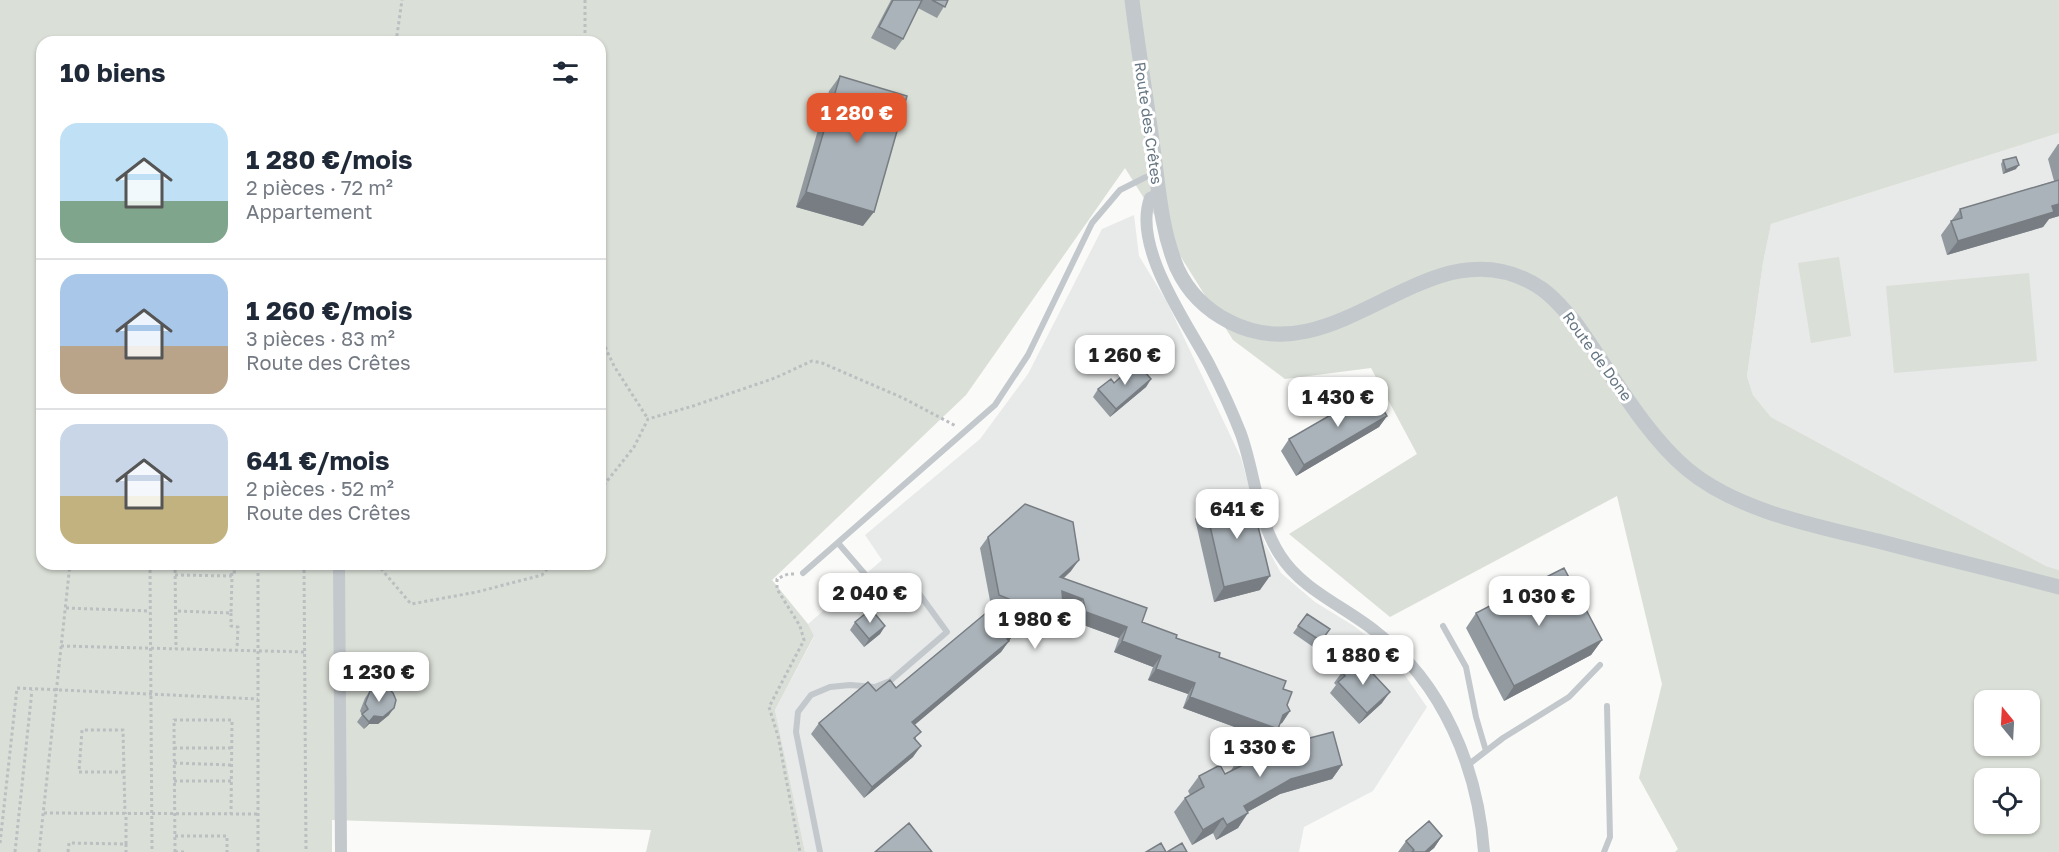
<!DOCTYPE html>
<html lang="fr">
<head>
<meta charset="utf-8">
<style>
	:root { --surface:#fff; --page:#f2f2f3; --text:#1f2937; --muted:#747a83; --line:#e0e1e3; --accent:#e4572e }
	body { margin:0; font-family:"Golos Text",sans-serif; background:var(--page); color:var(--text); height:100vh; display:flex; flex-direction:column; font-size:22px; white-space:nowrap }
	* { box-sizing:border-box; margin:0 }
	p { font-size:20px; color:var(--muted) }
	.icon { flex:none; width:33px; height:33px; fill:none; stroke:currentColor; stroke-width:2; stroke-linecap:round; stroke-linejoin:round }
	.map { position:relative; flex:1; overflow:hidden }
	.side { position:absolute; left:36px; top:36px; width:570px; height:534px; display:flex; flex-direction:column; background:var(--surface); border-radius:18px; box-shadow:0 2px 4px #0004 }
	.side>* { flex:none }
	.needle { width:39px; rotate:342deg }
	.controls { position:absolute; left:1974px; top:690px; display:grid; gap:12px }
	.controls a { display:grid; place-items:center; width:66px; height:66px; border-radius:12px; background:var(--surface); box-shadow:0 2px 4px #0004; font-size:30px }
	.price { position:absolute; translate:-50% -51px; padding:0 14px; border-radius:12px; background:#fff; color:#222; font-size:20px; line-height:39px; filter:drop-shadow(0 2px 3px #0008) }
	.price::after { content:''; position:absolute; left:50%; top:36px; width:18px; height:14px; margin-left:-9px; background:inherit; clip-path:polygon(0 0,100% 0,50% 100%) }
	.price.selected { background:var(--accent); color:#fff }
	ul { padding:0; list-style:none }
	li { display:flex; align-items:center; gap:18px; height:150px; padding:0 24px }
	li+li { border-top:2px solid var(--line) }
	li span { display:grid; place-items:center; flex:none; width:168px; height:120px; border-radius:18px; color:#555 }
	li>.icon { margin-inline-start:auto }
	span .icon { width:72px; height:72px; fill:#fffc; stroke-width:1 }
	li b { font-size:26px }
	h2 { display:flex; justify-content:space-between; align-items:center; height:72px; padding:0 24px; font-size:26px }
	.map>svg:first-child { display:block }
</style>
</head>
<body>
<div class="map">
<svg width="2059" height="852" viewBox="0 0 2059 852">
	<rect width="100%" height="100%" fill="#fafaf8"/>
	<path fill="#e8e9e9" d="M2059 133V570L2046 566 1771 417 1753 395 1747 376 1763 263 1771 224Z
		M1134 215 1139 256 1167 302 1241 458 1265 544 1281 573 1315 602 1354 626 1390 654 1427 707 1373 791 1304 827 1299 852H805L775 710 814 637 808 624 882 560 865 535 980 439 1028 374 1102 229Z"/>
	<path fill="#dadfd7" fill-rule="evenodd" d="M0 0H2059V133L1771 224 1763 263 1747 376 1753 395 1771 417 2046 566 2059 570V852H1675L1678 849 1639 778 1662 684 1617 496 1390 617 1289 534 1417 454 1371 368 1285 379 1233 340 1125 168 966 395 772 580 808 624 814 636 775 710 805 852H646L651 830 332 820V852H0ZM42 42H600V564H42ZM1984 700H2030V746H1984ZM1984 778H2030V824H1984Z
		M1839 257 1851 336 1811 343 1798 263Z
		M2029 273 2037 361 1894 373 1886 286Z"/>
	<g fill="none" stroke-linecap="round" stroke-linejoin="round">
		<path stroke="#bbbfc2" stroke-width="3" stroke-dasharray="3 3" stroke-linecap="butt" d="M585 0V42
			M396 42 402 0
			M600 336 614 366 648 419
			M600 490 634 447 648 419 693 406 775 378 812 361 822 363 903 398 956 426
			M150 564 152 852
			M175 564 176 649
			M304 564 306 852
			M377 564 411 604 477 592 542 575 551 564
			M794 574H788L777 579V589L800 626 804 640 769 707 778 736 800 852
			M175 575 232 576 231 613 176 611
			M232 576 231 572H237V564
			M66 608 150 611
			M231 613V626L238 627 237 649
			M61 646 305 652
			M174 748H231
			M174 763 231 765
			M124 772H79L82 730H123L125 813
			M174 781H231
			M44 813 258 814
			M175 836H227V852
			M0 843 17 688 258 699
			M126 844V813
			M15 852 32 690
			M39 852 70 564
			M68 852 69 843 126 844V852
			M175 852 174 720H232L231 814
			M175 852H187
			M258 852V564"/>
		<path stroke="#c3c8cc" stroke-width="6" d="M803 573 995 405 1028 355 1092 223 1120 190 1156 172
			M1443 626 1466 667 1476 717 1486 751
			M1468 765 1503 738 1569 697 1600 665
			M820 852 796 732 798 712 811 695 830 687 850 685 875 687 890 681 947 632 907 577 870 580 838 543
			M1604 852 1610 837 1607 706"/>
		<path stroke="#c3c8cc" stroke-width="12" d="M1158 194 1150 198C1132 247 1186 321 1209 364 1221 387 1232 411 1241 434 1255 473 1257 520 1280 555 1302 590 1344 606 1375 631 1443 683 1478 768 1484 852
			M339 564 341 852"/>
		<path stroke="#c3c8cc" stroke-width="15" d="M1132 0C1139 57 1149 114 1156 171 1160 204 1164 237 1177 268 1188 292 1206 310 1230 322 1341 379 1433 214 1542 289 1555 298 1564 310 1574 321 1609 369 1643 432 1687 469 1737 511 1816 526 1878 541 1938 557 1999 571 2059 587"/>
	</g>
	<path fill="#929a9f" d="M891 0H948L937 18 918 8 903 39 895 50 871 38Z
		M840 76 863 226 796 207 829 91Z
		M2058 144H2059V216L2049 219 2043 227 1947 255 1941 235 1960 209 2054 181 2048 159Z
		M2003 160 2016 169 2003 174 2001 164Z
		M1151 379 1146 387 1110 417 1093 397 1098 389 1114 383Z
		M1387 416 1379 427 1296 476 1281 451 1289 439Z
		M1205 504 1260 590 1214 602 1195 519Z
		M988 537 1071 571 1064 578 1142 622 1219 657 1283 689 1287 705 1290 711 1282 723 1280 724 1278 729 1270 740 1183 708 1188 694 1148 680 1153 667 1114 652 1119 638 1078 623 1075 610 1062 605 1055 615 1042 627 1029 623 1011 638 1001 652 914 725 916 739 913 757 864 798 811 734 819 723 876 691 896 688 991 620 999 617 1005 612 991 606 980 548Z
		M1476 613 1602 640 1591 655 1504 701 1466 628Z
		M1307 614 1330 629 1316 649 1293 633Z
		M855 622 885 626 880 634 864 647 850 630Z
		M373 658 389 687 386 688 389 715 378 724H369L364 729 357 722 362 715 360 711 365 698 370 691 372 689 367 687 363 677 367 665Z
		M1354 668 1382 703 1359 724 1330 693 1336 685 1334 683 1342 672Z
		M1240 756 1342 765 1332 779 1280 794 1247 812 1238 828 1216 840 1213 833 1192 845 1174 812 1185 798 1190 795 1188 791 1199 776 1225 774 1230 772Z
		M1442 836 1434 848 1429 852H1398L1406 841Z"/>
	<path fill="#777d82" d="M2019 165 2016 169 2003 174 2006 170Z
		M806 192 874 212 863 226 796 207Z
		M2059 204V216L2049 219 2043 227 1947 255 1958 241Z
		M1151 379 1146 387 1110 417 1116 409Z
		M1387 416 1379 427 1296 476 1304 465Z
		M1079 560 1071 571 1052 588 1060 577Z
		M1270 576 1260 590 1214 602 1224 587Z
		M1062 591 1083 599 1075 610 1062 605 1055 615 1042 627 1029 623 1011 638 1001 652 904 734 912 722 1012 632Z
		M1086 612 1127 627 1119 638 1078 623Z
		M885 626 880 634 864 647 869 639Z
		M1602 640 1591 655 1504 701 1514 686Z
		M1122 641 1161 656 1153 667 1114 652Z
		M1156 669 1195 683 1188 694 1148 680Z
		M394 680 389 687 376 691 382 684Z
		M1390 692 1382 703 1359 724 1367 713Z
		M1190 697 1278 729 1270 740 1183 708Z
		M394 708 389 715 378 724H369L364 729 374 716Z
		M1290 711 1282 723 1275 726 1283 715Z
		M921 746 913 757 864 798 872 787Z
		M1342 765 1332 779 1280 794 1233 820 1244 806 1291 779Z
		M1248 813 1238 828 1216 840 1227 825Z
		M1223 818 1213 833 1192 845 1203 830Z
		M1442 836 1434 848 1429 852H1425Z"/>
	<path fill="#aab3b9" stroke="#777d82" stroke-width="1.5" d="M893 0H922L903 39 879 27Z
		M932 0H948L945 7Z
		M840 76 907 96 874 212 806 192Z
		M2016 157 2019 165 2006 170 2003 160Z
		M2059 180V204L2052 206 2054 212 1958 241 1951 221 1962 218 1960 209Z
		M1137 363 1151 379 1116 409 1098 389 1111 379 1114 383Z
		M1372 391 1387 416 1304 465 1289 439Z
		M1250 493 1270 576 1224 587 1205 504Z
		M1025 504 1073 522 1079 560 1060 577 1147 608 1142 622 1177 635 1176 638 1220 653 1219 657 1286 681 1283 689 1292 692 1287 705 1290 711 1283 715 1278 729 1190 697 1195 683 1156 669 1161 656 1122 641 1127 627 1086 612 1083 599 1062 591 1063 604 1050 616 1036 612 1012 632 1013 634 1007 639 1009 641 912 722 921 732 914 738 921 746 872 787 819 723 868 682 876 691 890 680 896 688 986 613 991 620 998 615 999 617 1016 602 999 595 988 537Z
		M1564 568 1602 640 1514 686 1476 613Z
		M871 609 885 626 869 639 855 622Z
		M1307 614 1330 629 1321 641 1298 626Z
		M382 653 392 656 396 660 399 670 394 680 382 684 372 679 368 669 373 658Z
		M1361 661 1390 692 1367 713 1338 682 1345 676 1342 672 1350 664 1354 668Z
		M377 687 388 688 393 693 396 700 394 708 383 717 374 716 369 722 362 714 368 709 365 704 370 691Z
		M1333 732 1342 765 1291 779 1244 806 1248 813 1227 825 1223 818 1203 830 1185 798 1204 787 1199 776 1220 765 1225 774 1243 765 1240 756Z
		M1429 821 1442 836 1425 852H1412L1414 850 1406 841Z
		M909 823 932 852H875Z
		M1161 843 1166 852H1146Z
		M1182 843 1187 852H1167Z"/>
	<g text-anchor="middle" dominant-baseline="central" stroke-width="6" stroke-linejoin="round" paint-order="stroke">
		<g font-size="15" fill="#657683" stroke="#fff">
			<text transform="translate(1149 123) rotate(82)">Route des Crêtes</text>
			<text transform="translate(1598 356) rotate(54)">Route de Done</text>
		</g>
	</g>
</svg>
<div class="controls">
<a><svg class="needle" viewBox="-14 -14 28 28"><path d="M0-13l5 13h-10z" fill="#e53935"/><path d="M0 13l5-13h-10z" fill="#747a83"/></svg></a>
<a><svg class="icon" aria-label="locate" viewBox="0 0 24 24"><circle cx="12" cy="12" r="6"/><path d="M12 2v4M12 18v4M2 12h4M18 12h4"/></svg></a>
</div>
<b class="price selected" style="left:857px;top:144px">1 280 €</b>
<b class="price" style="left:1125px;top:386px">1 260 €</b>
<b class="price" style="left:1338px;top:428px">1 430 €</b>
<b class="price" style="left:1237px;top:540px">641 €</b>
<b class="price" style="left:870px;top:624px">2 040 €</b>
<b class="price" style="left:1539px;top:627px">1 030 €</b>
<b class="price" style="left:1035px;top:650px">1 980 €</b>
<b class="price" style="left:1363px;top:686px">1 880 €</b>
<b class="price" style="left:379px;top:703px">1 230 €</b>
<b class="price" style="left:1260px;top:778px">1 330 €</b>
<section class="side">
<h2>10 biens<svg class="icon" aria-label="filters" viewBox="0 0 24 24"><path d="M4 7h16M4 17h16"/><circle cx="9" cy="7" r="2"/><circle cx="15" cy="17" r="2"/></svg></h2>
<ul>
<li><span style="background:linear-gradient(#bfe0f5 65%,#7fa58c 0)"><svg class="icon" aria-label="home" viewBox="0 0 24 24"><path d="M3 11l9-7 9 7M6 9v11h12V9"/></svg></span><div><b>1 280 €/mois</b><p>2 pièces · 72 m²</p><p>Appartement</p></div></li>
<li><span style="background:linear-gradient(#a9c7e8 60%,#b9a48a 0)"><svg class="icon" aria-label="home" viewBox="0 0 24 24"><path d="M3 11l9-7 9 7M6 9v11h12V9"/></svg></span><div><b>1 260 €/mois</b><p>3 pièces · 83 m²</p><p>Route des Crêtes</p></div></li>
<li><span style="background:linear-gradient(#c9d6e8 60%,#c2b280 0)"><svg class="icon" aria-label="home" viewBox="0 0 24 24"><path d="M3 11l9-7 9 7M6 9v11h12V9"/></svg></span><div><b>641 €/mois</b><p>2 pièces · 52 m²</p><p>Route des Crêtes</p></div></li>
</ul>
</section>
</div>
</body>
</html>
